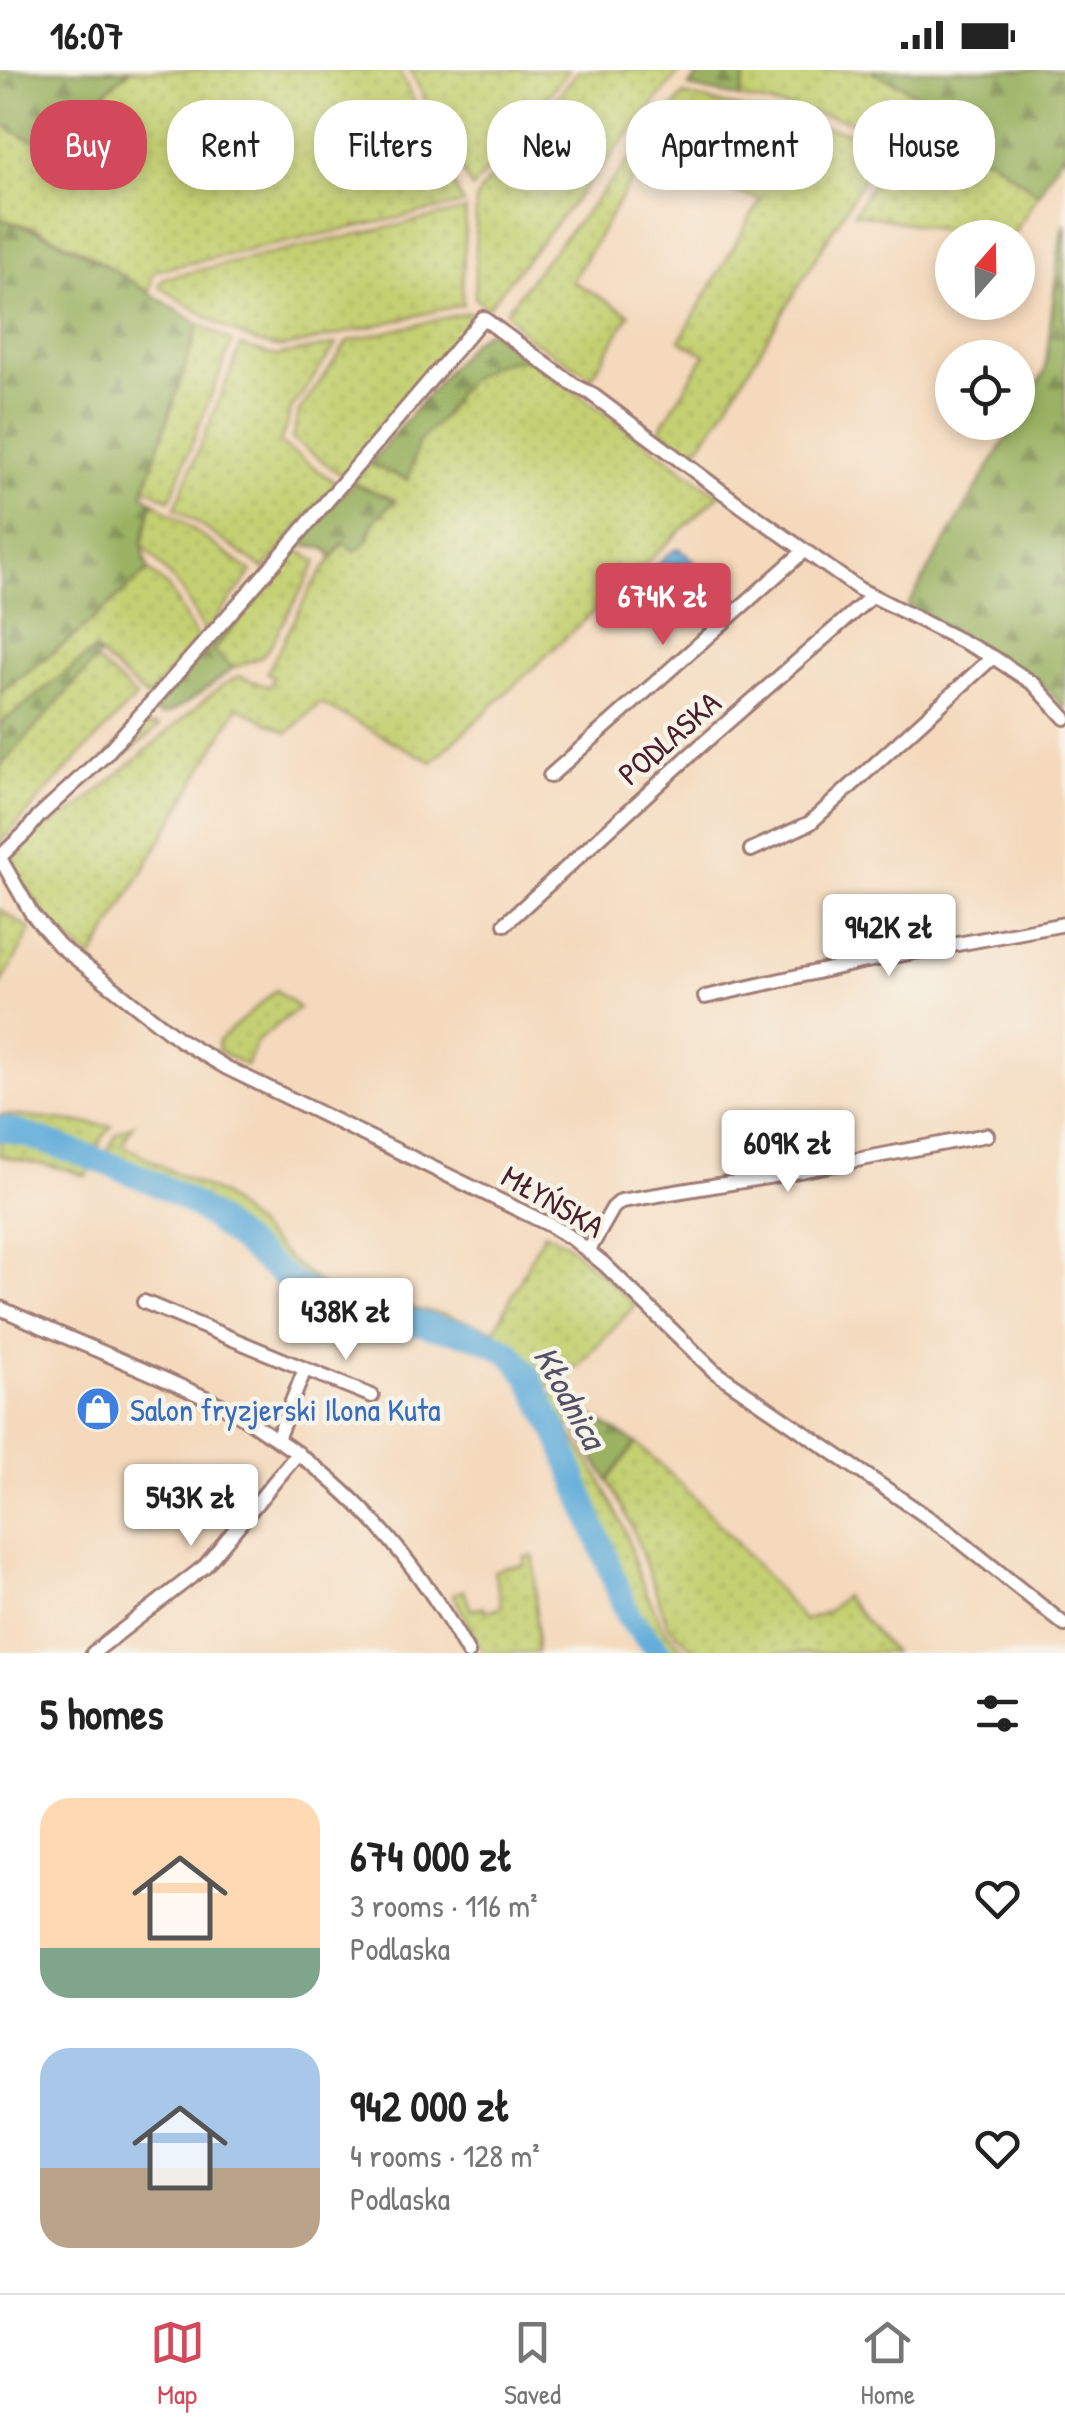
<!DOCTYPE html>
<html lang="en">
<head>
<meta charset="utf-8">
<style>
	:root { --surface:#fff; --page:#f6f6f6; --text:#222; --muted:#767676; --line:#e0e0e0; --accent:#d1495b }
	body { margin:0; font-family:"Patrick Hand",sans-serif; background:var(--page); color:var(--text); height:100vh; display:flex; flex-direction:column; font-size:38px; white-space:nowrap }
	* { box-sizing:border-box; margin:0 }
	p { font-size:32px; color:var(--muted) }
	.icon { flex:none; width:55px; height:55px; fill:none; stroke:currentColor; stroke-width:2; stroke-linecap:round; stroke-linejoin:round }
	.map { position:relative; height:1583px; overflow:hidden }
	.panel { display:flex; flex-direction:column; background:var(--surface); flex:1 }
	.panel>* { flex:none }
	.guide { position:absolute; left:30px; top:30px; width:1005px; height:90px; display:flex; gap:20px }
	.needle { width:65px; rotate:20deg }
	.controls { position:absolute; left:935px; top:150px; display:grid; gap:20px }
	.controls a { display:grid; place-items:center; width:100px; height:100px; border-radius:50%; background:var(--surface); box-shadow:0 5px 15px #0003; font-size:50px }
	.price { position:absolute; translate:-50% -85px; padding:0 22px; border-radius:10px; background:#fff; color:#222; font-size:32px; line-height:65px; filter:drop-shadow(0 2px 5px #0008) }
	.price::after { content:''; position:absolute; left:50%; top:60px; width:30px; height:22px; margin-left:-15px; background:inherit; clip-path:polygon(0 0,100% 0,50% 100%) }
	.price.selected { background:var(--accent); color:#fff }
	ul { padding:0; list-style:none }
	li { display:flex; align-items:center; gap:30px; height:250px; padding:0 40px }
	li span { display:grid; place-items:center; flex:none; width:280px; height:200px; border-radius:30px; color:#555 }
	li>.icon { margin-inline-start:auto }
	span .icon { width:120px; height:120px; fill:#fffc; stroke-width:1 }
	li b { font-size:42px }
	h2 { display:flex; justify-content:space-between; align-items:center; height:120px; padding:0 40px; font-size:42px }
	.tag { padding:0 35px; border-radius:40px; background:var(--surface); box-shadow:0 5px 15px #0003; font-size:35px; line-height:90px }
	.tag.selected { background:var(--accent); color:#fff }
	.status { display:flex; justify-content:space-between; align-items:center; height:70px; padding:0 50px; background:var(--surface); direction:ltr }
	.status svg { height:28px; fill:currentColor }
	.dock { display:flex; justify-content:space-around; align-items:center; height:140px; border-top:2px solid var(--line); background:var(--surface); font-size:28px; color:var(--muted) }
	.dock a { display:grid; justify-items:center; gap:5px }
	.dock .selected { color:var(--accent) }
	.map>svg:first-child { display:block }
</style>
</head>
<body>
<div class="status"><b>16:07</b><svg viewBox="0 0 49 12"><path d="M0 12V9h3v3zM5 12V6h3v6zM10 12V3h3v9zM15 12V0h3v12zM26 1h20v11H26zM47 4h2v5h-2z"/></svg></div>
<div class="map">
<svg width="1065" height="1583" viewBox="0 0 1065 1583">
	<defs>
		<pattern id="green-dots" width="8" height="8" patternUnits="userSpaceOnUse" patternTransform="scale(2.5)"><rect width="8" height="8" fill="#c4d072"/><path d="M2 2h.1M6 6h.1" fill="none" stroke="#aab263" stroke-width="1.8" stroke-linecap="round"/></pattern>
		<pattern id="forest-firs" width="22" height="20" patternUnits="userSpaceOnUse" patternTransform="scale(2.5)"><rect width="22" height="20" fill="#9bb264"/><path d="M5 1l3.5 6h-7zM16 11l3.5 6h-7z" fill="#809053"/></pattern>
		<pattern id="water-rules" width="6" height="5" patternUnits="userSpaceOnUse" patternTransform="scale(2.5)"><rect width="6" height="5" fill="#62adda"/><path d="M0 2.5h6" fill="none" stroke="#538cb1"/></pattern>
	</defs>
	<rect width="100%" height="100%" fill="#f7f3e8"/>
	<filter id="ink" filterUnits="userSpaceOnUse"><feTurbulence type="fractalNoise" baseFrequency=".01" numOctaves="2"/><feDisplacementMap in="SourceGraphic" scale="20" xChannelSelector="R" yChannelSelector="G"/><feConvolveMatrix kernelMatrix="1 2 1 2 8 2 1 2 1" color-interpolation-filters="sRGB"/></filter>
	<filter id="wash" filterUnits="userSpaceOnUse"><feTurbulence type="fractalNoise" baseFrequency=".0048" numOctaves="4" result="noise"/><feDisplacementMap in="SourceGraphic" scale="40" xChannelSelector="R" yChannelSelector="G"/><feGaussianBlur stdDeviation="2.25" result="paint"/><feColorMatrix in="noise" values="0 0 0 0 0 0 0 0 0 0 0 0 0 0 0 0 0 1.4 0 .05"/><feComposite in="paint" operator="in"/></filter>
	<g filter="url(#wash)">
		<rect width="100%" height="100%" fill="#f4d9bc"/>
		<path fill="url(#green-dots)" stroke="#87784e" stroke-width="2.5" d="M131 0H399L463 134 158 200 153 204 149 224 87 183 37 159 0 149V52L21 65 60 70 79 59 96 41 103 25 119 8Z
			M410 0H569L472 119Z
			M579 0H681L486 239 475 227 476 130 481 120Z
			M746 0H874V3L902 15 956 53 942 75 991 89 1038 124 1012 167H982L854 143 899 70 892 59 740 28Z
			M684 25 805 54 878 67 884 75 718 350 694 383 660 359 705 285 680 270 761 129 638 99 572 211 630 244 592 307 526 266 506 241 542 194Z
			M466 140 462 227 464 234 304 273C297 274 287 277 280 277 243 275 190 236 159 216L164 208Z
			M469 242 478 248 343 406 292 369 299 342 348 271Z
			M199 254 232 272 170 430 145 417Z
			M337 274 292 338 280 373 336 413 264 499 175 438 241 276 276 286Z
			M530 289 719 425 432 692 320 633 288 663 238 637 92 889 57 861 12 796 14 787 32 765 80 737 221 616 239 606 269 617 274 607 267 603 312 516 343 473 369 469 374 451 395 431 352 413 369 394 408 409 418 373 443 346 457 323 471 308 490 296 512 290Z
			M153 431 252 502 205 563 183 522 142 474Z
			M300 481 317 492 269 578 261 587 233 598 213 581 296 482Z
			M148 500 169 518 198 570 147 628 95 581 0 654V623L78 563Z
			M95 590 136 627 54 713 0 774V697Z
			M158 655 159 657 87 716 79 718 131 659 137 656Z
			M0 839 31 860 0 917Z
			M276 920 299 938 257 971 246 996 218 980V971Z
			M0 1044 112 1056 101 1070 95 1085 0 1055Z
			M133 1055 122 1074 167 1099 222 1125 291 1191 325 1218 357 1228 447 1245 495 1260 544 1162 567 1174 635 1235 579 1296 543 1320 532 1300 522 1289 502 1272 491 1267 449 1255 339 1231C287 1211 249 1168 204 1137 173 1116 138 1101 104 1088L117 1063Z
			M0 1067 37 1076 91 1095 87 1106 65 1099 0 1086Z
			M571 1311 570 1362 598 1405 624 1458 640 1509 663 1557 687 1583H667L639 1557 632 1546 548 1328Z
			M636 1373C699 1426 751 1489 804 1551L828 1541 844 1526 893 1583H697L668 1555 631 1455 608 1410Z
			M525 1487H534L537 1583H483L453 1524 464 1520 471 1540 484 1537 485 1541 502 1537 494 1501 505 1497 524 1495Z"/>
		<path fill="url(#forest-firs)" stroke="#726848" stroke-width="2.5" d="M0 0H131C120 7 109 16 102 27 99 32 99 37 95 41 68 79 34 79 0 52Z
			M703 0H746L740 28 689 17Z
			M874 0H1065V88L1062 84 1038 124 991 89 941 75 956 52 902 15 873 3Z
			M0 149C78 170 131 213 199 254L143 424 153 431 142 474 148 500 78 563 0 623Z
			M1065 154V639L1039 611 907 537 1015 353 1018 352V348L1045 301 1060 173Z
			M488 260 530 289 512 290 490 296 471 308 457 323 443 346 418 373 408 410 369 394 471 273Z
			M352 413 395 430 374 451 366 474 355 481 343 473 331 490 330 483 324 478 299 475Z
			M292 482H296L213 581 233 598C220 608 174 646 160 645 157 644 154 643 152 642Z
			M95 580 100 585 0 697V654Z
			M577 1337 636 1373 608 1410 579 1365Z"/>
		<path fill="url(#water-rules)" stroke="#566682" stroke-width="2.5" d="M679 478 694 491C697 518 695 532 669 544 661 548 654 551 646 548 638 546 633 539 627 534V524L668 484Z"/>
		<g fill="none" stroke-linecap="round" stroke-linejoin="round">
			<path stroke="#62adda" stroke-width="25" d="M0 1058C27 1064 55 1075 81 1084 120 1098 159 1112 194 1135 241 1166 279 1211 331 1235L472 1265 492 1273 511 1284 529 1307 559 1367 629 1548 660 1583"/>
		</g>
	</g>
	<g filter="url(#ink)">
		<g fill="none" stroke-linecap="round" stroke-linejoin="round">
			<defs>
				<path id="street" d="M550 706 804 481
					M751 780 810 753 993 587
					M0 787 26 762 39 746 105 685 264 505 483 248 574 315 590 323 740 435 859 519 993 587 1034 614 1065 648
					M0 788 32 844 60 876 180 970 227 998 550 1155 573 1169 604 1194 714 1301 949 1462 1065 1555
					M505 854 690 685 872 526
					M705 927 861 892 1065 854
					M589 1180 613 1138 621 1131 773 1106 987 1065
					M144 1232 305 1299 277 1369
					M0 1238C77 1273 156 1303 231 1340 245 1347 257 1357 270 1365 356 1419 419 1495 468 1583
					M305 1299 372 1326
					M93 1583 205 1496 298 1383"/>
			</defs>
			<use href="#street" stroke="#9f7c74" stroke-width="18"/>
			<use href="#street" stroke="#fff" stroke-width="12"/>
		</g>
	</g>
	<defs>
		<symbol id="shop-disc" viewBox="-11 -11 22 22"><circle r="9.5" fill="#3f7fe0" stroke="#f7f3e8"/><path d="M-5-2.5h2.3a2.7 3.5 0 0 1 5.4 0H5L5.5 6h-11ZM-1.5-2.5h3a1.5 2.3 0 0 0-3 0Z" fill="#fff"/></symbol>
	</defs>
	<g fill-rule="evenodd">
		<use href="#shop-disc" x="73" y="1314" width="50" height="50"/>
	</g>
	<g text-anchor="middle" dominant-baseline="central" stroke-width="9" stroke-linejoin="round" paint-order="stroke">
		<g font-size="32" fill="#4a1f2b" stroke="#f7f3e8">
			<text transform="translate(669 668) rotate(-41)">PODLASKA</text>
			<text transform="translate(553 1131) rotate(30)">MŁYŃSKA</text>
		</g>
		<g font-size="32" fill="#366cbe" stroke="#f7f3e8" text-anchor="start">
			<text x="130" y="1339">Salon fryzjerski Ilona Kuta</text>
		</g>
		<g font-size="35" font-style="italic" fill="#525168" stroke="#f7f3e8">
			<text transform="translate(570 1327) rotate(61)">Kłodnica</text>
		</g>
	</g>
</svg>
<div class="controls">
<a><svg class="needle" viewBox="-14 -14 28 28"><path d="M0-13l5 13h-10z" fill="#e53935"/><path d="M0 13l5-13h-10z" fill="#767676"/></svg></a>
<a><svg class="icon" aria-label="locate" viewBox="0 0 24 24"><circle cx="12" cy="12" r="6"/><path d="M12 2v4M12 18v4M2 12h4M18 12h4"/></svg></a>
</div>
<b class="price selected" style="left:663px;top:578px">674K zł</b>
<b class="price" style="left:889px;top:909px">942K zł</b>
<b class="price" style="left:788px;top:1125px">609K zł</b>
<b class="price" style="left:346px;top:1293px">438K zł</b>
<b class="price" style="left:191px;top:1479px">543K zł</b>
<div class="guide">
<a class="tag selected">Buy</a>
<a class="tag">Rent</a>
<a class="tag">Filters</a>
<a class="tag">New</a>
<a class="tag">Apartment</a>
<a class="tag">House</a>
</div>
</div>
<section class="panel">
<h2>5 homes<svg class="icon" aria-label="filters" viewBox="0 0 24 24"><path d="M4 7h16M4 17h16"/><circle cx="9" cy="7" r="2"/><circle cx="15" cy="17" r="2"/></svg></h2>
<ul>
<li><span style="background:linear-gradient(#ffd9b3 75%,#7fa58c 0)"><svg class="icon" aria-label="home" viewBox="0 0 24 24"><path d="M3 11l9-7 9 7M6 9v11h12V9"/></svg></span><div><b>674 000 zł</b><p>3 rooms · 116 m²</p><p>Podlaska</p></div><svg class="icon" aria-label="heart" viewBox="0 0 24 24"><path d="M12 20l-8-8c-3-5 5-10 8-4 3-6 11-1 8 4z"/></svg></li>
<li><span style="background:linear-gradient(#a9c7e8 60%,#b9a48a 0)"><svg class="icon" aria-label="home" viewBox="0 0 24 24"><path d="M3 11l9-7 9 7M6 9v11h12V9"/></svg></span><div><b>942 000 zł</b><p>4 rooms · 128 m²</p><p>Podlaska</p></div><svg class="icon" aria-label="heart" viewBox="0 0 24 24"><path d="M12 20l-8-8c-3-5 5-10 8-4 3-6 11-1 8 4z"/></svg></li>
</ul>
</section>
<nav class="dock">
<a class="selected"><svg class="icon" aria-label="map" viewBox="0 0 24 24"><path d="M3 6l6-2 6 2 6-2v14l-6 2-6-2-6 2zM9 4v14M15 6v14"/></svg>Map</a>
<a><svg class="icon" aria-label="saved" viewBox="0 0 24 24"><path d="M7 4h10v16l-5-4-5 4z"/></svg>Saved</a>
<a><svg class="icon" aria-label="home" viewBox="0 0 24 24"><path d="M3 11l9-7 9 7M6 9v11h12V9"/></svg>Home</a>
</nav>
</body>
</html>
